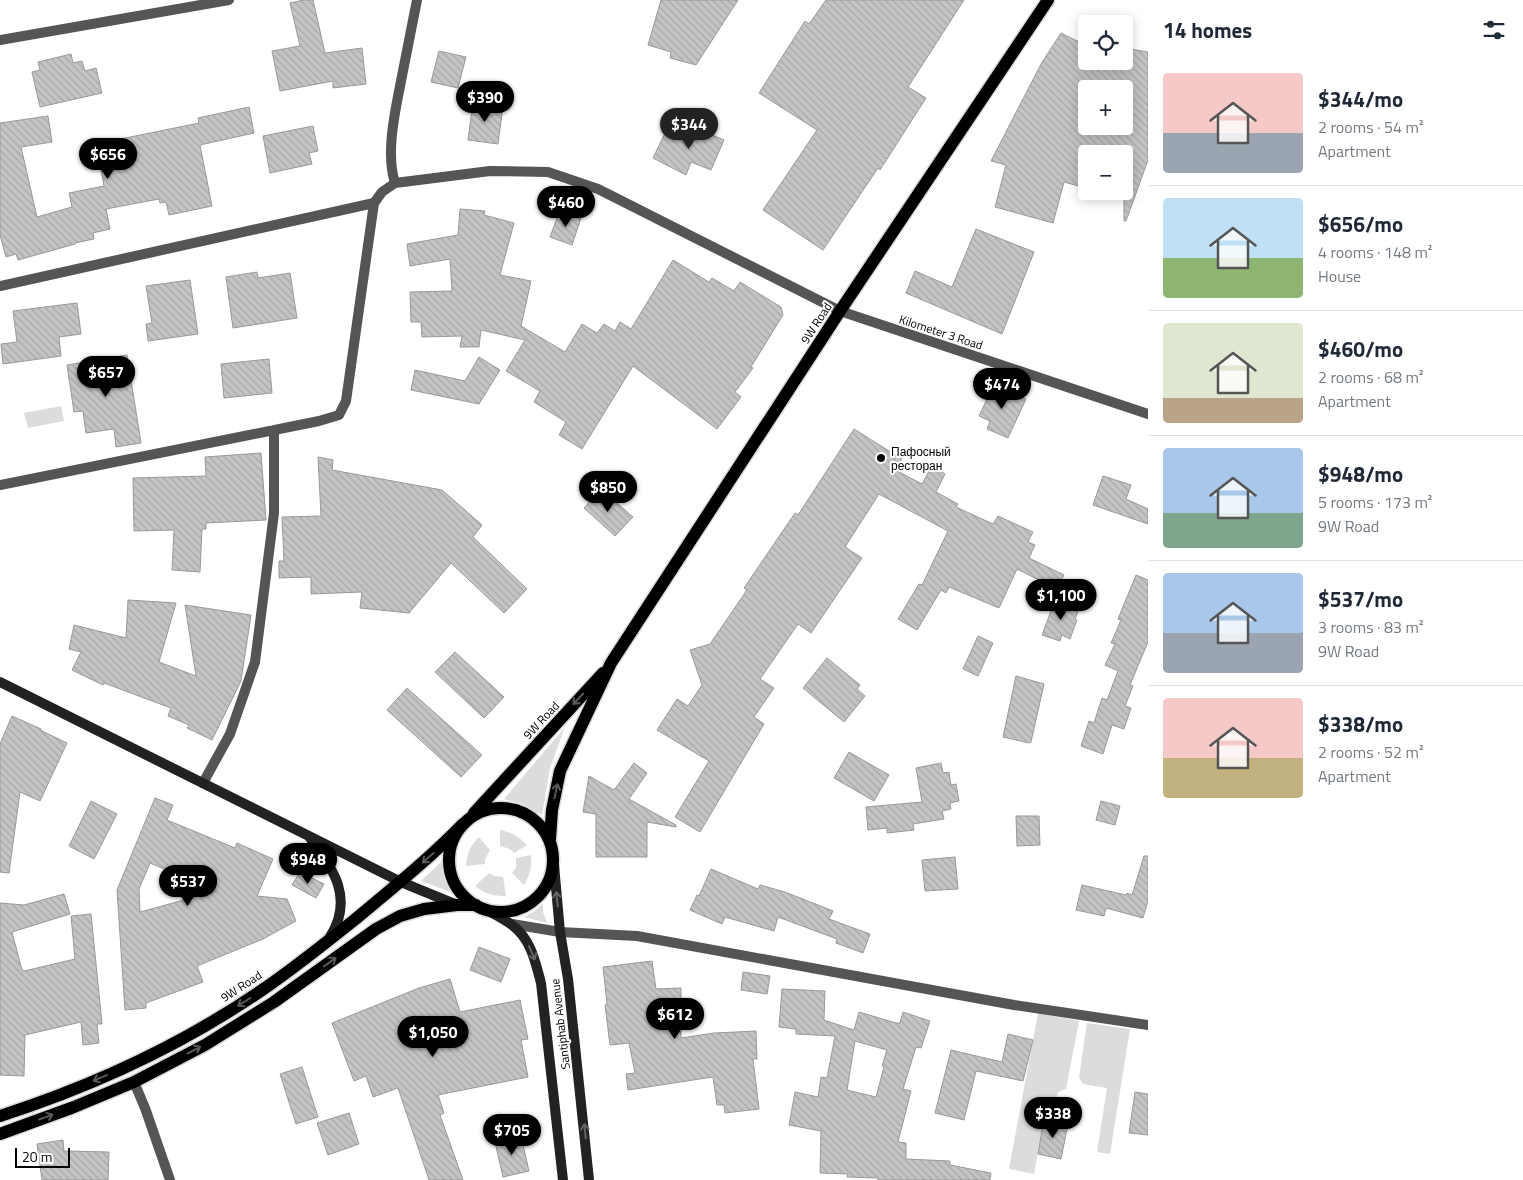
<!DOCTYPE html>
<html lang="en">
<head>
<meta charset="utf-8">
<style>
	:root { --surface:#fff; --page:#f2f2f3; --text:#1f2937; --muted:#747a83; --line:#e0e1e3; --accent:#000 }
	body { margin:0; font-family:"Titillium Web",sans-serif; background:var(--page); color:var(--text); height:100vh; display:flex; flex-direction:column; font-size:19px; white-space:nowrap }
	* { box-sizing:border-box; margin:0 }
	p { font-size:16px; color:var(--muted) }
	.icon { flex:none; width:28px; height:28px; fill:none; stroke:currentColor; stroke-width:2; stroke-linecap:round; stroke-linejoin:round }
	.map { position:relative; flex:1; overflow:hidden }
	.side { display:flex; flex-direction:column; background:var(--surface); width:375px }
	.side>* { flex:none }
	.controls { position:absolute; left:1078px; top:15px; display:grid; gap:10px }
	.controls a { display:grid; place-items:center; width:55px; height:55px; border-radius:5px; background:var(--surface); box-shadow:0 2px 12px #0003; font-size:25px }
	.scale { position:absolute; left:15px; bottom:12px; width:55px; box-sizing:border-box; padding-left:5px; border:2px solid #000; border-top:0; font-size:14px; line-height:18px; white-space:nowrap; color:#000; -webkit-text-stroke:4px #fff; paint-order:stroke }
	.price { position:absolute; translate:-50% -42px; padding:0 11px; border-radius:18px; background:var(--accent); color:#fff; font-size:16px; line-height:32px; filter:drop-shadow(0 1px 2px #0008) }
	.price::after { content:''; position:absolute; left:50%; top:30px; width:15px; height:11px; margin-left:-8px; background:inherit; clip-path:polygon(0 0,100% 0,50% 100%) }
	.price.active { background:#222; color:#fff }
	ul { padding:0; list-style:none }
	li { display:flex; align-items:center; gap:15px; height:125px; padding:0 15px }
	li+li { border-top:1px solid var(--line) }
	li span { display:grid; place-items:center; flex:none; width:140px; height:100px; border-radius:5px; color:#555 }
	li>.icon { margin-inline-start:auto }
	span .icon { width:60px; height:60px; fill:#fffc; stroke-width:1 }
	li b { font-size:21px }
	h2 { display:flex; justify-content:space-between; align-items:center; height:60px; padding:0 15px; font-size:21px }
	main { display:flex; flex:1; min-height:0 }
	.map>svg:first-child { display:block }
</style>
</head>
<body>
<main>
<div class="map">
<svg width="1148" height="1180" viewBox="0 0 1148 1180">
	<defs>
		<pattern id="building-back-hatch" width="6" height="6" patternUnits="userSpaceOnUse" patternTransform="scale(1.25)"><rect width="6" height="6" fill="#c4c4c4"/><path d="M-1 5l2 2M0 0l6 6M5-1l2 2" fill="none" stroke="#a7a7a7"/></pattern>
	</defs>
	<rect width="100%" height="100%" fill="#fff"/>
	<path fill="#dcdcdc" d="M61 406 64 421 28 428 24 413Z
		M565 727 550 768 542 815 522 804 504 799Z
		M500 830C511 832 518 836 527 845L514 853 510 849 500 846Z
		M479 837 490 850 485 859V864L466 866C467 853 470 846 479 837Z
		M531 855C532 867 530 875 524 885L512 873 516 868V858Z
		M442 861 443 874 450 892 421 881Z
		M489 873 494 876 503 877 506 896C493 896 485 894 475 886Z
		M543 903V912L547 923 524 917 535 911Z
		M1038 1013 1079 1021 1066 1089 1058 1092 1052 1120 1044 1119 1034 1174 1009 1169Z
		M1087 1023 1130 1029 1110 1154 1097 1152 1107 1088 1083 1084 1079 1077Z"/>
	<path fill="url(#building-back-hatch)" stroke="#999" fill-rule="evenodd" d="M304 0H313L325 53 362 48 366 84 333 88V81L280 91 272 51 300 46 290 3Z
		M661 0H738L696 65 670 58 671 52 648 45Z
		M826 0H964L908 87 926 98 880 170 878 168 823 250 763 210 817 130 759 93 805 21 809 24Z
		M1061 33 1077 41 1086 42V61H1124V48L1148 52V160L1126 221H1124V154H1086V188L1064 182 1053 223 995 207 1006 165 991 161 1041 64ZM1086 89H1124V126H1086Z
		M439 51 466 57 458 88 431 82Z
		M71 54 73 63 82 61 85 71 96 68 102 93 40 107 32 72 40 70 38 62Z
		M473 102 503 106 498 144 468 140Z
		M249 107 254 133 200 145 212 206 169 215 166 202 160 203 159 199 106 209 110 229 93 233 94 239 75 243V244L18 260 16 254 6 257 0 235V123L48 116 52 142 21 147 37 217 72 207 69 193 104 186 96 144 199 123 198 118Z
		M313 126 318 151 309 153 312 164 270 173 263 136Z
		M692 126 724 140 711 170 691 162 686 175 653 158 666 131 686 140Z
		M460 209 485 211 484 215 514 223 500 275 531 281 521 326 565 352 582 324 597 333 604 324 615 331 620 322 631 329 673 260 709 282 712 278 734 291 740 282 781 307 783 315 751 367 753 368 735 392 741 397 717 429 633 366 582 449 559 435 566 422 534 402 540 391 506 371 525 340 481 330 479 347H460L462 336 422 337 421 322H411L410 292 452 291 450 259 410 266 407 244 458 235Z
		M560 210 581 218 572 245 550 237Z
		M976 229 1034 252 1002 334 906 293 915 271 952 287Z
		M257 272 258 278 290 273 297 318 233 328 226 277Z
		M190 280 198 334 148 341 146 324 152 323 146 286Z
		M77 303 81 334 59 337 61 356 3 364 1 344 17 342 13 311Z
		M127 355 141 443 116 447 114 429 86 433 83 411 74 412 67 365Z
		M479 357 500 370 479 404 411 390 415 370 465 381Z
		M269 359 272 393 224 398 221 364Z
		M994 384 1026 399 1008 438 987 429 990 421 979 416Z
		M854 429 902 459 895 470 922 484 932 466 945 474 936 492 958 504 956 507 993 524 998 516 1033 532 1028 542 1035 545 1029 558 1064 575 1057 589 1017 569 999 608 949 587 946 593 941 590 917 630 898 619 919 584 922 585 948 531 879 494 845 547 862 558 811 633 798 624 760 679 774 688 754 717 764 724 700 832 675 817 709 761 657 730 677 699 688 706 702 685 690 650 710 644 747 590 744 588 795 513 798 515Z
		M261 453 266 520 206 523V529H202L200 572 172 570 174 530 134 531 133 478 206 476 205 457Z
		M318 457 333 460 332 470 442 490 482 525 473 537 527 589 504 613 451 563 409 613 360 608 362 592 311 594V577L279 578V561H284L282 517 321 516Z
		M1103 476 1131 485 1126 499 1148 509V524L1093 505Z
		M601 489 633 517 615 536 584 508Z
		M1136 575 1148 580V642L1130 685 1133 686 1125 706 1131 708 1124 729 1112 725 1103 754 1081 746 1089 721 1094 723 1102 698 1107 700 1118 671 1105 665 1115 644 1111 643 1121 620 1118 619Z
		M128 600 176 603 159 662 196 676 185 605 251 615 241 681 212 740 187 728 189 725 168 716 171 708 104 683 103 685 72 670 81 652 69 649 74 625 126 638Z
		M1055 600 1079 609 1075 619 1077 620 1070 639 1062 635 1060 641 1042 635Z
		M978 636 993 643 978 676 963 669Z
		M455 652 504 697 484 718 435 672Z
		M827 658 860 685 857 689 865 696 844 722 803 688Z
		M1016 676 1044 684 1031 742 1029 743 1003 737Z
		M407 688 482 755 461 777 387 710Z
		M12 716 41 729 40 730 67 743 40 801 20 792 9 873 0 872V744Z
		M849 752 889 775 874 801 834 778Z
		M634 763 647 773 629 799 676 825V827L647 822V857H596V814L583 812 589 776 614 790Z
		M941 763 943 773 949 772 951 785 956 784 959 801 950 803 951 809 942 811 944 819 913 824 914 830 887 833V828L868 830 866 807 922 802 916 768Z
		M155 798 173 805 167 820 235 848 237 843 273 859 257 896 287 899 296 921 263 939 197 966 203 982 146 1003V1008L125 1010 117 890ZM150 863 217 891 140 912 139 889Z
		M91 801 117 814 94 859 69 846Z
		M1101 801 1120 806 1115 825 1096 820Z
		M1016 816H1039L1040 845 1017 846Z
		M1144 856H1148V901L1143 918 1106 908 1104 916 1076 910 1082 885 1126 895 1127 893 1132 895Z
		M955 857 958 889 925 891 922 860Z
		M711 869 758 889 760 885 785 892 833 911 829 919 870 934 863 953 836 943 837 939 778 917 774 931 725 917 722 924 690 910 697 895 699 896Z
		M300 872 324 884 316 898 292 885Z
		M64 894 70 914 12 932 22 970 24 971 75 959 71 916 91 914 102 1024H97L99 1043 83 1045 81 1022 25 1035 24 1076 0 1075V903L24 905Z
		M479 947 510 959 501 982 470 970Z
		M652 961 656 989 681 988V1038L714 1033 756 1031 757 1059H753L759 1109 725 1113 724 1105H717L713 1077 628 1090 626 1074 635 1073 629 1043 610 1045 605 1005 607 1004 603 967Z
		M743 972 770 976 767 994 741 990Z
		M450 979 460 1012 520 1000 528 1039 521 1040 528 1077 438 1095 444 1113 440 1115 463 1180H429L398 1088 373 1097 366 1076 354 1081 332 1023 419 988Z
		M782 989 825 991 824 1020 854 1030 859 1012 896 1023H900L903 1012 930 1021 921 1048 916 1047 903 1089 911 1091 898 1142 906 1143V1159L950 1161V1165L991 1173 990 1180H878V1178L847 1177 848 1174 820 1173 821 1131 789 1125 795 1092 818 1097 821 1077 827 1078 835 1036 796 1034V1029L779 1027ZM855 1041 887 1050 882 1066 884 1067 876 1097 847 1090Z
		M1008 1034 1033 1040 1023 1081 976 1071 964 1120 935 1113 951 1050 1002 1062Z
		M302 1067 318 1117 296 1124 280 1074Z
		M1135 1092 1148 1094V1135L1129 1133Z
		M349 1113 359 1144 328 1155 317 1123Z
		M1044 1119 1068 1124 1061 1159 1038 1154Z
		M521 1136 529 1171 503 1177 495 1142Z
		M63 1140 64 1151 109 1152 108 1180H42L37 1144Z"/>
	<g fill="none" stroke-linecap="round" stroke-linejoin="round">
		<defs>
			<path id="primary" d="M449 860a52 52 0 1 1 104 0a52 52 0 1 1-104 0Z
				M474 813 603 673
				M550 839 552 810 560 771 611 663 840 311 1048 0
				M0 1116C93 1086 184 1044 265 988 297 966 328 941 358 917 394 887 430 858 463 824
				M0 1134 74 1107 134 1082 205 1045 274 1002 376 929 400 916 424 909 457 905H476"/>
		</defs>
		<use href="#primary" stroke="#dbdbdb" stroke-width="15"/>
		<path stroke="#555" stroke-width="10" d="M0 40 229 0
			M395 183 490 171 548 172 598 189 840 311 1148 414
			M0 286 374 203
			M0 485 319 421 339 415 346 401 374 203 382 192 395 183C385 151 396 108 402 76 407 51 412 25 417 0
			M203 783 230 734 255 662 274 513V430
			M512 924 560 932 637 936 1014 1005 1148 1025
			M134 1082 145 1108 170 1180"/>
		<path stroke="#222" stroke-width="10" d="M0 682 401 882 457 905
			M310 838C334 869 354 899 330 937
			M554 865 560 932 568 979 589 1180
			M485 909C494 914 504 919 512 925 531 939 535 961 541 983L563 1180"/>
		<use href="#primary" stroke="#000" stroke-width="12"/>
	</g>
	<defs><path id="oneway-shaft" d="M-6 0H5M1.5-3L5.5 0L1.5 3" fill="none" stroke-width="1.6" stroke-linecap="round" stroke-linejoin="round" transform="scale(1.25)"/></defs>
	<g stroke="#595959">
		<use href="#oneway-shaft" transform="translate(578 699) rotate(133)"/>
		<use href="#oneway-shaft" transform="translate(556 791) rotate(-78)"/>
		<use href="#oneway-shaft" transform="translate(428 858) rotate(139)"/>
		<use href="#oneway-shaft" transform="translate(330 962) rotate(-36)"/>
		<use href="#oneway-shaft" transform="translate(244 1002) rotate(148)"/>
		<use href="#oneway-shaft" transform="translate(194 1050) rotate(-28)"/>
		<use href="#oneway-shaft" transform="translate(100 1078) rotate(157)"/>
		<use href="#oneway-shaft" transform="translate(46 1117) rotate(-20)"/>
	</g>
	<g stroke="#646464">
		<use href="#oneway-shaft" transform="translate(557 899) rotate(-96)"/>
		<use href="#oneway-shaft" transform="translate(532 953) rotate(66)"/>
		<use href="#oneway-shaft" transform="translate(585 1131) rotate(-96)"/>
	</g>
	<circle fill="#000" stroke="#fff" stroke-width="2" cx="881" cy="458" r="5"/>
	<g text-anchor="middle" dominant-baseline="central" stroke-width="4" stroke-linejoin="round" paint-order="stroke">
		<g font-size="12" fill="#000" stroke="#fff">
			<text transform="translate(816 323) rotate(-57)">9W Road</text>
			<text transform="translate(941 332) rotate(18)">Kilometer 3 Road</text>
			<text transform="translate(541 720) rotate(-47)">9W Road</text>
			<text transform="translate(241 986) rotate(-33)">9W Road</text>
			<text transform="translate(560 1024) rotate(-97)">Santiphab Avenue</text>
		</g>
		<g font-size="12" fill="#000" stroke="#fff" text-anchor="start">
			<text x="891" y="451">Пафосный<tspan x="891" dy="14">ресторан</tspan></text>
		</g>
	</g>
</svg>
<div class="controls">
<a><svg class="icon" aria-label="locate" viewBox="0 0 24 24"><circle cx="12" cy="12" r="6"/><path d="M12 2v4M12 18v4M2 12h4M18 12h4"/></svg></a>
<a>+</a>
<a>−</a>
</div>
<div class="scale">20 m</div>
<b class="price" style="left:485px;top:123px">$390</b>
<b class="price active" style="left:689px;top:150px">$344</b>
<b class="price" style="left:108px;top:180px">$656</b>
<b class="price" style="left:566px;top:228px">$460</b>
<b class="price" style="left:106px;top:398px">$657</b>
<b class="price" style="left:1002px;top:410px">$474</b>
<b class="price" style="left:608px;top:513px">$850</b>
<b class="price" style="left:1061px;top:621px">$1,100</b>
<b class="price" style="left:308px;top:885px">$948</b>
<b class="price" style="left:188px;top:907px">$537</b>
<b class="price" style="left:675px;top:1040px">$612</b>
<b class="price" style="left:433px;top:1058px">$1,050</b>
<b class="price" style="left:1053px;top:1139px">$338</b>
<b class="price" style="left:512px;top:1156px">$705</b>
</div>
<section class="side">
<h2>14 homes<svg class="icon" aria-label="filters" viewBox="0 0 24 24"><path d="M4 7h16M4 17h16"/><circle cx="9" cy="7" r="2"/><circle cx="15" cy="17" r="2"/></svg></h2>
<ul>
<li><span style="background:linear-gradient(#f6c9c9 60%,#9aa5b1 0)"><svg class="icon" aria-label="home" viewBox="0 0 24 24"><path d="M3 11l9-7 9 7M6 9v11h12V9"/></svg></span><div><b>$344/mo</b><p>2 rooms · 54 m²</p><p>Apartment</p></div></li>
<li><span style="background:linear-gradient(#bfe0f5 60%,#8fb573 0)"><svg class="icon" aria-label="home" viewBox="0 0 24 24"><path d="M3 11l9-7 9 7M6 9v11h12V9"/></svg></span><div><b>$656/mo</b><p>4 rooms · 148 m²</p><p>House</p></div></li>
<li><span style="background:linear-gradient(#dfe7d0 75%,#b9a48a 0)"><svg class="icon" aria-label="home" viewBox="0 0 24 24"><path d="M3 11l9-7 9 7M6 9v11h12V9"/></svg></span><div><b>$460/mo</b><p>2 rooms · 68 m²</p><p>Apartment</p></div></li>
<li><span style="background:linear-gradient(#a9c7e8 65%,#7fa58c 0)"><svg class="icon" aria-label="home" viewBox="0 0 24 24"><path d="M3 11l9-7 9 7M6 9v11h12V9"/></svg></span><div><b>$948/mo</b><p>5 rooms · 173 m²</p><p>9W Road</p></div></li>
<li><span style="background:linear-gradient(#a9c7e8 60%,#9aa5b1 0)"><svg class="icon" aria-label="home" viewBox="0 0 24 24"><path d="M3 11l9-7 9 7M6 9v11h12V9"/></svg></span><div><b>$537/mo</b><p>3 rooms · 83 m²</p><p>9W Road</p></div></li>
<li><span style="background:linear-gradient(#f6c9c9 60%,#c2b280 0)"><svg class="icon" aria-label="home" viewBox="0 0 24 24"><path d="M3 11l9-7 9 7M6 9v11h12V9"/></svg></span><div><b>$338/mo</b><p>2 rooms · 52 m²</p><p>Apartment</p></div></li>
</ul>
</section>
</main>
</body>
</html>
